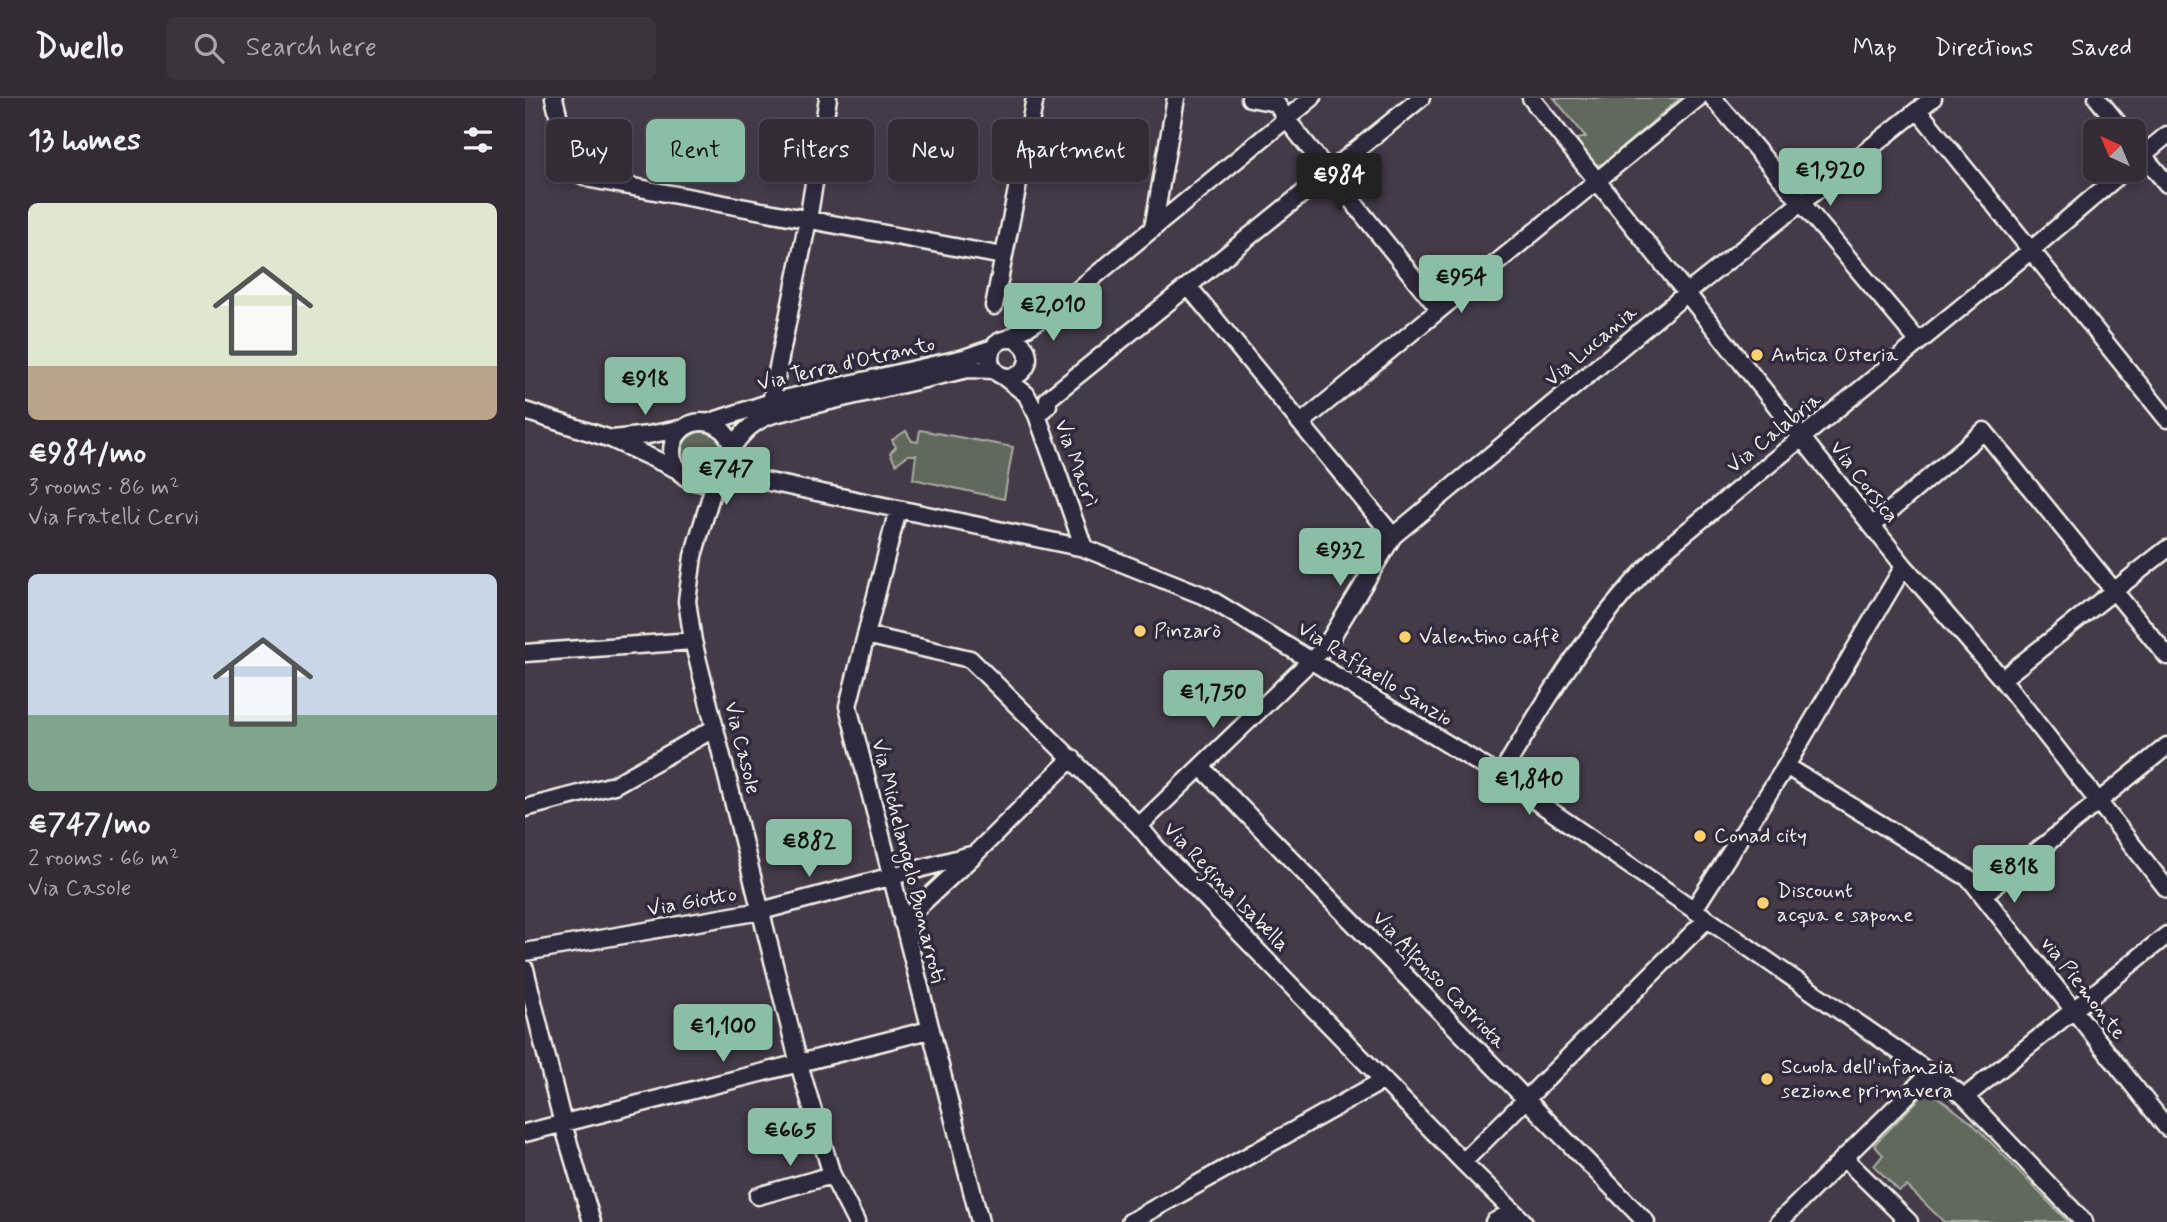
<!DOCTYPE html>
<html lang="en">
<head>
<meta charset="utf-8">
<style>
	:root { --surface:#332c36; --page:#3b343e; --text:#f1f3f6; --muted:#a9a7ad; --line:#4e4851; --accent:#8abfa5 }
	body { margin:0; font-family:Mynerve,sans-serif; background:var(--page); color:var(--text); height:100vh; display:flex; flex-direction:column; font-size:26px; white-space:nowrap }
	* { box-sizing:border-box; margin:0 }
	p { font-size:23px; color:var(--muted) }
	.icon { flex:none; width:38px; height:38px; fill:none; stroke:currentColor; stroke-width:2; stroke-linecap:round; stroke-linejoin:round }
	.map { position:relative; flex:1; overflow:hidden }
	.sheet { display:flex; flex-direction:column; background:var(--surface); width:525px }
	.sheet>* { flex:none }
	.banner { position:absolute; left:21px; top:21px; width:665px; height:63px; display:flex; gap:14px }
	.needle { width:46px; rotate:316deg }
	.fabs { position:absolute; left:1558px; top:21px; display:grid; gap:14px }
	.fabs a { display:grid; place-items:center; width:63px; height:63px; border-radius:10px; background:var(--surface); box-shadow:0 4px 10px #0003,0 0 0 2px var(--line); font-size:35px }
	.price { position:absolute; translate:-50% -60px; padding:0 16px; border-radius:7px; background:var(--accent); color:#111; font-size:23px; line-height:46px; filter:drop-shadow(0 2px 4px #0008) }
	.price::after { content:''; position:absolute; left:50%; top:42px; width:21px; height:16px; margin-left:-10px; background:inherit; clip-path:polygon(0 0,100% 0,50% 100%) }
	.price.on { background:#222; color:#fff }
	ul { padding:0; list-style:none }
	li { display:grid; align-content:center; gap:14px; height:371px; padding:0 28px }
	li span { display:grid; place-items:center; height:217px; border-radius:10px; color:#555 }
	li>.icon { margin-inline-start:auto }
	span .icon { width:126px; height:126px; fill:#fffc; stroke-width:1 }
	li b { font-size:30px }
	h2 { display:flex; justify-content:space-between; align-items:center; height:84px; padding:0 28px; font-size:30px }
	.tag { padding:0 24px; border-radius:10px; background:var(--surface); box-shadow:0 4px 10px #0003,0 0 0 2px var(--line); font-size:24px; line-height:63px }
	.tag.on { background:var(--accent); color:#111 }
	header { display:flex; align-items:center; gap:42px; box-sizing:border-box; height:98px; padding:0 35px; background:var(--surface); border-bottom:2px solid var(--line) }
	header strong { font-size:33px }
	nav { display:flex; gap:38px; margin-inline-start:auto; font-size:24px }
	.search { width:490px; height:63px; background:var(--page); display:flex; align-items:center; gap:18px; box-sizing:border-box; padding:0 24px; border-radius:10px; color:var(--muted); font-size:26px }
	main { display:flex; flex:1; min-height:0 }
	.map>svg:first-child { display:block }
</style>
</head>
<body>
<header>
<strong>Dwello</strong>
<div class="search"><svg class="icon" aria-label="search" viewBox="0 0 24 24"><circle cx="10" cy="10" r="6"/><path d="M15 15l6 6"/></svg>Search here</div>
<nav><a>Map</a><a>Directions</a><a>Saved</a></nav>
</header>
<main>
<section class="sheet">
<h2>13 homes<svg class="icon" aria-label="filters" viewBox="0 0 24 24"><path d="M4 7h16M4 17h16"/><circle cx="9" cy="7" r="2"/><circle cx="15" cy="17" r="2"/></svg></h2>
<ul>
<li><span style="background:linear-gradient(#dfe7d0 75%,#b9a48a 0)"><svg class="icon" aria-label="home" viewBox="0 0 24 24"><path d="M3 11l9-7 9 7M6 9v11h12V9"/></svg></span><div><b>€984/mo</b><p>3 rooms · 86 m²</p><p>Via Fratelli Cervi</p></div></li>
<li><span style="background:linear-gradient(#c9d6e8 65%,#7fa58c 0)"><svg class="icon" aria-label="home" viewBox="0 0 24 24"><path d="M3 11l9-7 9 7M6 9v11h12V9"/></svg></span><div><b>€747/mo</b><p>2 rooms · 66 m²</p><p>Via Casole</p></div></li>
</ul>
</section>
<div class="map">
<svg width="1642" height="1124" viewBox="0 0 1642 1124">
	<rect width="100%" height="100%" fill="#443a48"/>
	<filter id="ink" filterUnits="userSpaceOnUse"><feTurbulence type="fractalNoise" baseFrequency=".0143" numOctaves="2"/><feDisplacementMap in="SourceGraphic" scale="14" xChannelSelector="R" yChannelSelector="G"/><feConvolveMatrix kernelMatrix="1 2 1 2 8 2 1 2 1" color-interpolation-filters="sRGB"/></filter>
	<g filter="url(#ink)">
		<path fill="#61695c" stroke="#aaada2" stroke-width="2" d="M1029 0H1155L1078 66 1071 67 1049 42 1061 39Z
			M395 332 488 349 479 401 388 381 391 357H383L371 366 365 355 371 349 367 342 381 333 387 343 393 344Z
			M157 354a20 20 0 1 1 40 0a20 20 0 1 1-40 0Z
			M1403 992 1447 1025 1543 1124H1419L1382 1088 1374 1093 1349 1068 1358 1057 1349 1047Z"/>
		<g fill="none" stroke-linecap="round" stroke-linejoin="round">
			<defs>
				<path id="minor" d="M29 0 44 62 51 74 66 81 478 158
					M725 0 751 5 762 22 914 211
					M1006 0 1379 468 1477 581 1642 791
					M1188 0 1394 244
					M1572 0 1599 33
					M1393 12 1642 321
					M1608 45 1642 86
					M1608 65 1642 37
					M628 131 651 0
					M663 188 868 438
					M469 208 510 0
					M465 260a19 19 0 1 1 38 0a19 19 0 1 1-38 0Z
					M483 241 521 218 787 0
					M479 279 501 296 512 317 559 450
					M246 304 283 122 303 0
					M0 313 86 341 153 372
					M512 317 523 307V301L896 0
					M147 354a30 30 0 1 1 60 0a30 30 0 1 1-60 0Z
					M185 324 246 304 439 260 468 250
					M776 325 1173 0
					M88 341 123 337 159 330
					M207 349C219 333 229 322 249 316L443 271 469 272
					M201 372 225 380 559 450 682 499 975 678 1440 999 1559 1124
					M191 381 168 458 162 503 168 543 274 966 307 1077 331 1124
					M373 411 323 608 455 1124
					M1347 428 1459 333 1642 558
					M341 537 445 561 614 728 631 749 938 1064 999 1124
					M0 555 168 543
					M1477 581 1642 451
					M1261 668 1445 781 1642 1030
					M676 669 1121 1124
					M975 678C1025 595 1072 516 1143 449L1505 153 1600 72
					M0 710 89 687 190 630
					M614 728 801 548 868 438 1162 195 1408 0
					M1458 797 1642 648
					M1169 811 1261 668 1379 468
					M377 824 448 758
					M0 854 236 813 450 756 547 660
					M0 871 38 1026 67 1124
					M1440 999 1642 837
					M0 1035 404 932
					M1319 1060 1384 1124
					M938 1064 1182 821
					M233 1098 307 1077
					M605 1124 859 982
					M969 1124 988 1113
					M1254 1124 1405 975"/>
			</defs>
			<use href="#minor" stroke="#f4f1e8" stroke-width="21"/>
			<use href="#minor" stroke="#2f2a3d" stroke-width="16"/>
		</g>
	</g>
	<g fill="#ffd166" stroke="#2f2a3d" stroke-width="2.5">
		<circle cx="1232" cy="257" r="7"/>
		<circle cx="615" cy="533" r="7"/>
		<circle cx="880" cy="539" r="7"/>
		<circle cx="1175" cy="738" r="7"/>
		<circle cx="1238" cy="805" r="7"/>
		<circle cx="1242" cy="981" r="7"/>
	</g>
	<g text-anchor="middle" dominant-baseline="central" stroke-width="7" stroke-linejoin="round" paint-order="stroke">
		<g font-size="21" fill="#f4f1e8" stroke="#2f2a3d">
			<text transform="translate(1066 248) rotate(-40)">Via Lucania</text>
			<text transform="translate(321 266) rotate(-13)">Via Terra d'Otranto</text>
			<text transform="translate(1249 335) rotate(-39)">Via Calabria</text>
			<text transform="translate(551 365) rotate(70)">Via Macrì</text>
			<text transform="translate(1339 384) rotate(52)">Via Corsica</text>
			<text transform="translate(850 576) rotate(32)">Via Raffaello Sanzio</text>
			<text transform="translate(217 650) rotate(76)">Via Casole</text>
			<text transform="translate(383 763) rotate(76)">Via Michelangelo Buonarroti</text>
			<text transform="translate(701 789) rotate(46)">Via Regina Isabella</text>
			<text transform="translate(167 804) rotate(-10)">Via Giotto</text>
			<text transform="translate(914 882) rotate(46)">Via Alfonso Castriota</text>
			<text transform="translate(1558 890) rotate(52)">via Piemonte</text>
		</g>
		<g font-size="21" fill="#f4f1e8" stroke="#2f2a3d" text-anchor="start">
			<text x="1246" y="257">Antica Osteria</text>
			<text x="629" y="533">Pinzarò</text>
			<text x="894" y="539">Valentino caffè</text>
			<text x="1189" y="738">Conad city</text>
			<text x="1252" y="793">Discount<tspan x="1252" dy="24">acqua e sapone</tspan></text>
			<text x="1256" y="969">Scuola dell'infanzia<tspan x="1256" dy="24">sezione primavera</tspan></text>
		</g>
	</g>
</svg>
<div class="fabs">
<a><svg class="needle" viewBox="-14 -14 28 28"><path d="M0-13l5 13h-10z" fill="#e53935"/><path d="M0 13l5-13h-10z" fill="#a9a7ad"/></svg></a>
</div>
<b class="price" style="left:1305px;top:110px">€1,920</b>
<b class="price on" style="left:814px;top:115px">€984</b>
<b class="price" style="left:936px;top:217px">€954</b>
<b class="price" style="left:528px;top:245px">€2,010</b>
<b class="price" style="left:120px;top:319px">€918</b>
<b class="price" style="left:201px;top:409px">€747</b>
<b class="price" style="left:815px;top:490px">€932</b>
<b class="price" style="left:688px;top:632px">€1,750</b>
<b class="price" style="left:1004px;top:719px">€1,840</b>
<b class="price" style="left:284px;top:781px">€882</b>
<b class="price" style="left:1489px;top:807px">€818</b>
<b class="price" style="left:198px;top:966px">€1,100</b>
<b class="price" style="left:265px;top:1070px">€665</b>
<div class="banner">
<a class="tag">Buy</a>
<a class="tag on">Rent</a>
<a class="tag">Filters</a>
<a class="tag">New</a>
<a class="tag">Apartment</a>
</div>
</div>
</main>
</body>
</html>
